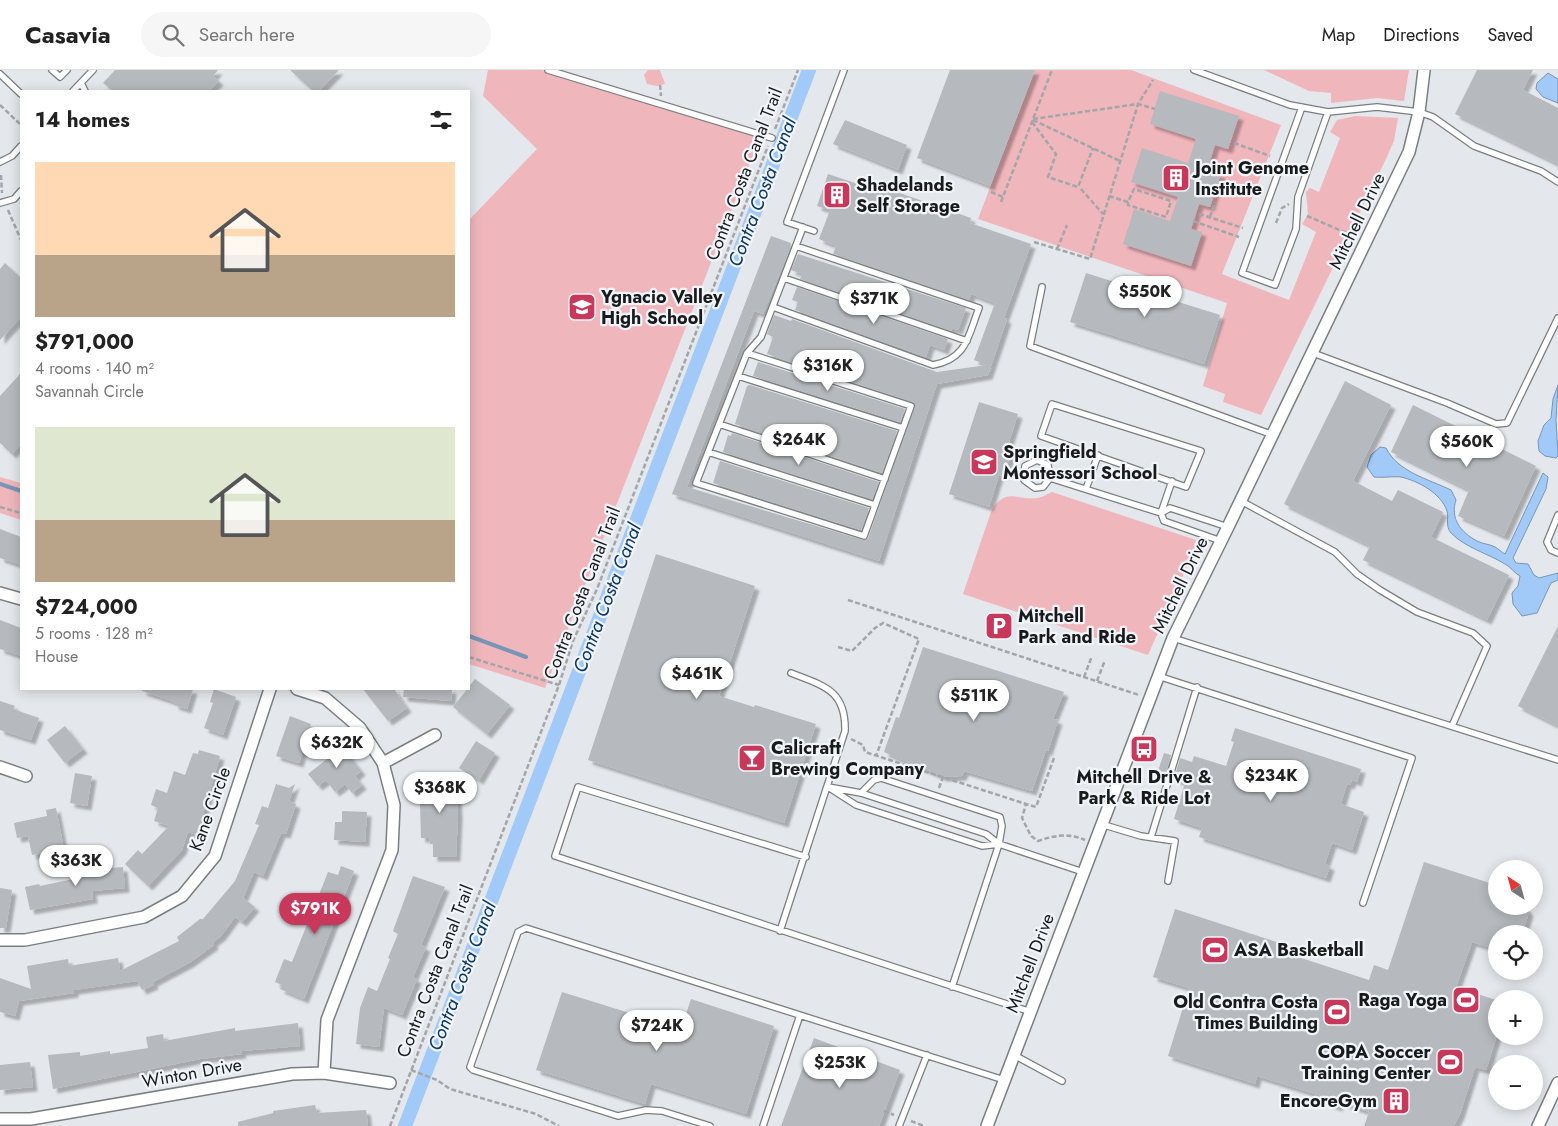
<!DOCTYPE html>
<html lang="en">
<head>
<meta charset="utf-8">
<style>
	:root { --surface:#fff; --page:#f6f6f6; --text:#222; --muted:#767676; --line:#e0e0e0; --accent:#c8385a }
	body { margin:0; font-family:Jost,sans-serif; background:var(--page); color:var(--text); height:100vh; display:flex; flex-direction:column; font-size:19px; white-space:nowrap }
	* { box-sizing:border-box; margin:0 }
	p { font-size:16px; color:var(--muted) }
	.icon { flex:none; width:28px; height:28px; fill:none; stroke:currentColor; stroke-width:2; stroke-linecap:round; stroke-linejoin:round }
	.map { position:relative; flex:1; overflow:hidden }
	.details { position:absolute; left:20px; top:20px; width:450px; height:600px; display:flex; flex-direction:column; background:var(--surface); border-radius:0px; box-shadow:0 2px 12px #0003 }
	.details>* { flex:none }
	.needle { width:32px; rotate:324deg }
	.controls { position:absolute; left:1488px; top:790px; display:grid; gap:10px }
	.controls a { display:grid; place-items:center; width:55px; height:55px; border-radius:50%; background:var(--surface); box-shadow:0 2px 12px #0003; font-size:25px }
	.price { position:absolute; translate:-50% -42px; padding:0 11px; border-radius:18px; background:#fff; color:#222; font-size:16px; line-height:32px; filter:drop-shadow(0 1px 2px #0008) }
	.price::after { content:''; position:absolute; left:50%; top:30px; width:15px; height:11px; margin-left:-8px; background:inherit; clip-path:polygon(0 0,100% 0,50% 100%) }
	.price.selected { background:var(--accent); color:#fff }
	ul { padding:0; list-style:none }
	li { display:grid; align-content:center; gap:10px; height:265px; padding:0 15px }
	li span { display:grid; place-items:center; height:155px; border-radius:0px; color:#555 }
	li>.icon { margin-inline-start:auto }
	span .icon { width:90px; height:90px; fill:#fffc; stroke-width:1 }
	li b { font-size:21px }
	h2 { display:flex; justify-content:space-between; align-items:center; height:60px; padding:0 15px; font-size:21px }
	header { display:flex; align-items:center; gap:30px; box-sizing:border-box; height:70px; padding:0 25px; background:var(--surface); border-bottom:1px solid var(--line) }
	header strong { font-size:24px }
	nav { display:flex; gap:28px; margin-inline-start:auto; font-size:18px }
	.search { width:350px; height:45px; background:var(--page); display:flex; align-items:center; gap:12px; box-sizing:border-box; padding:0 18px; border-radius:28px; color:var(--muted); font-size:19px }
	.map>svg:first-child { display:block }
</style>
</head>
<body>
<header>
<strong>Casavia</strong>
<div class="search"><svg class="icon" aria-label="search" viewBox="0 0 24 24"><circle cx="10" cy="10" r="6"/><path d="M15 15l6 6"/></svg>Search here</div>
<nav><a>Map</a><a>Directions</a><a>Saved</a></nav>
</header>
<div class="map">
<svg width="1558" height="1056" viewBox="0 0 1558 1056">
	<defs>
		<filter id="shadow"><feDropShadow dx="4.5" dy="4.5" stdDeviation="1" flood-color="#0004"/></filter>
	</defs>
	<rect width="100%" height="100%" fill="#e4e7eb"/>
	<path fill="#efb6bc" d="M488 0H542L760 67 545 618 469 594V150L537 79 483 26Z
		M648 0H660L665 14 657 16 647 14 644 5Z
		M1035 0H1131L1281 55 1222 204 1289 230 1316 162 1302 154 1308 144 1306 122 1310 118 1319 122 1340 68 1330 62 1337 50 1355 46 1398 48 1394 71 1385 91 1261 345 1223 332 1225 324 1203 316 1227 233 978 149Z
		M1264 0H1409L1404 31 1377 28 1331 33V23L1309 21Z
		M0 407 21 413V450L0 443Z
		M1052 422 1196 470 1194 475 1196 476 1148 585 963 524 991 442C1005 417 1015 430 1037 428 1042 428 1047 424 1052 422Z"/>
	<path fill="#a1caf8" stroke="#7895b6" d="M1548 3 1558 9V33L1543 27 1536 19 1537 13Z
		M1558 315 1556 349 1558 386 1556 388 1545 386 1539 381 1538 371 1544 355 1551 348 1553 329Z
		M1380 377 1386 378C1398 402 1428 409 1451 420L1456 430C1450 448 1460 462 1477 471 1482 474 1490 474 1495 477 1499 479 1501 482 1505 484L1543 403 1548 407 1546 419 1513 488 1516 493 1528 494 1534 505 1539 508 1558 503V510L1551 513 1537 543 1522 546 1513 534 1512 523 1518 516 1520 506C1514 503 1511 497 1505 494 1487 483 1466 478 1451 463 1445 456 1449 448 1447 441 1441 423 1418 411 1401 407 1394 406 1383 408 1374 407L1367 397 1371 385Z"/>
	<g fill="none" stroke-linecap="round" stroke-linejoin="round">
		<path stroke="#7895b6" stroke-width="4" d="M0 414 21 421
			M469 566 526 587"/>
		<path stroke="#a1caf8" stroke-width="14" d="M405 1056 809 0"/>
	</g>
	<path fill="#b6b9bd" filter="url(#shadow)" d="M115 0H218L213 6 219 11 209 21H113L103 13Z
		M290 0H339L319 21H313Z
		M950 0H1035L990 116 917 88Z
		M1477 0H1533L1523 20 1558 38V94L1455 44Z
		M1160 21 1239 46 1228 79 1215 75 1207 100 1221 104 1210 137 1199 134 1191 159 1202 162 1191 196 1123 174 1134 139 1170 151 1178 127 1131 112 1142 78 1188 93 1196 69 1150 54Z
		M845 50 907 75 898 100 833 74Z
		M828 104 858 114 860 109 971 148 970 153 1031 174 1004 248 1007 249 988 305 937 314 879 491 672 424 771 166 791 173 789 181 763 244 754 241 687 417 863 470 868 468 915 335 912 332 767 284 773 267 767 264 774 245 791 251 792 249 937 302 987 295 974 290 995 233 971 224 969 230 833 184 836 176 819 169 830 140 817 136Z
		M798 184 966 238 958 260 952 258 951 261 800 209 802 204 791 200Z
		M5 193 21 208V247L0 270V199Z
		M1086 203 1220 245 1204 294 1070 252Z
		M797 217 948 269 944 280 930 275 926 287 795 240 798 232 792 230Z
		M758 292 905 339 900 352 753 306Z
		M21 303V374L12 384 0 373V326Z
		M1345 311 1391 335 1353 411 1392 431 1398 420 1443 442 1431 467 1509 505 1487 550 1363 490 1370 476 1284 434Z
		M750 315 897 361 882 403 735 354 747 316Z
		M979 332 1018 344 1007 378 1012 380 1004 406 999 405 989 437 949 424Z
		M1413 335 1536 396 1504 466 1458 446 1469 420 1391 382Z
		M732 363 879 412 872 429 723 382 728 365 731 366Z
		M720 391 869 438 861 460 713 413Z
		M0 459 21 467V495L0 488Z
		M656 484 755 516 719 626 754 637 755 635 816 654 784 753 588 690Z
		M0 550 21 558V586L0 579Z
		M1558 556V656L1518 636Z
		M923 577 1064 622 1053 649 1058 650 1048 681 1046 680 1032 721 964 701 962 706 943 707 884 682 896 647 899 648Z
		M475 609 510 635 487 664 453 637Z
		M142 619H193L187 639 174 635 175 632 142 621Z
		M214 619 236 627 223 665 204 658 213 633 210 632Z
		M363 619H394L407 638 388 651Z
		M404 619H452L451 631 403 627Z
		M0 631 15 636 13 639 39 648 31 670 0 660Z
		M290 646 311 654 299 693 276 686Z
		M65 656 83 679 65 693 47 670Z
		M1235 658 1361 699 1357 712 1352 710 1350 715 1347 714 1341 734 1364 742 1352 780 1332 773 1325 794 1330 796 1326 808 1199 767 1202 758 1174 749 1185 713 1174 709 1180 688 1192 692 1194 686 1226 696 1234 672 1231 671Z
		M337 670 361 701 355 706 362 715 352 723 345 714 335 722 326 710 318 716 308 704 327 689 321 682Z
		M476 671 495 683 479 710 459 698Z
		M199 680 220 686 197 765 188 762 182 780 148 816 125 794 138 780 142 784 169 756 154 751 158 738 151 735 156 719 167 723 174 701 185 705 193 683 198 684Z
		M1164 683 1171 685 1165 706 1157 704Z
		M75 703 92 706 87 736 70 733Z
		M456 703 458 745 456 787H433V774H430L429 768H421L420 734 426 704Z
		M276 714 289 718 295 714 289 731 296 734 286 764 281 763 263 806 254 802 243 828 255 837 242 852 235 847 221 866 213 872 214 875 189 893 153 912 154 915 142 920 137 911 74 920V923L19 931 15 946 0 942V908L31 919 27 896 68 889 69 896 118 888 120 901 179 871 177 867 200 849H203L235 811 259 755 255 754 262 736 268 738Z
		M56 738 64 779 32 785 28 766 17 768 14 753 47 746 46 740Z
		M342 741 367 742 365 772 334 770 335 752H342Z
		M1424 792 1496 815V836H1524L1529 842 1522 864H1496V875L1488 877 1472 872 1456 917 1496 930 1490 948 1496 950V968L1486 1000 1475 997 1460 1044 1454 1056H1364L1369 1042 1340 1032 1338 1037 1327 1033 1328 1028 1257 1006 1255 1014 1168 986 1189 918 1153 907 1175 839 1295 878 1292 885 1369 910 1374 895 1388 900Z
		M96 796V799L123 797 125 818 92 821 93 829 30 840 25 817 39 814 40 816 78 808 76 798Z
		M341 796 354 801 304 929 280 919 282 915 275 912 284 889 292 892 328 802 338 805Z
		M413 806 445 817 421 875 426 877 413 907 417 909 402 945 384 938 379 977 356 974 360 938 368 917 377 921 390 889 388 888 398 864 393 861Z
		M0 818 12 820 6 858H0Z
		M562 922 681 959 691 929 774 956 746 1044 651 1014 645 1034 536 1000Z
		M298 953 300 976 241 981 242 984 200 989 53 1019 48 985 80 982V986L110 981V984L148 978 146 967 163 964 164 971 235 958V961Z
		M814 968 900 1000 879 1056H781Z
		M30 992 33 1017 0 1020V995Z
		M315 1035 317 1043 366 1040 368 1056H238V1052L273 1043V1041Z"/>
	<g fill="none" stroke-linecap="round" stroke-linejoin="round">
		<defs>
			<path id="lane" d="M52 0 60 7 67 0
				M548 0 772 68
				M1194 0 1290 35 1328 42 1377 37 1419 42 1433 47 1474 76 1541 101 1558 112
				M0 4 21 24
				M81 13 85 21
				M73 21 93 0
				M1302 37 1242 203 1275 215 1296 159 1298 127 1328 42
				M0 92 12 86 21 76
				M0 133 14 129 21 121
				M814 161 787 152 844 0
				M784 208 967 271
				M1042 217 1030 276 1273 365
				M773 237 933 295C967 289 968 266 979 238L796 176
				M747 283 911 336 864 466 696 413 747 283 761 267 803 157
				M1313 283 1447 333 1496 354 1507 353 1558 248
				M738 306 903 358
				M1052 334 1201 381 1186 417 1041 366Z
				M719 354 885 409
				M708 382 875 435
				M1037 390 1048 395 1050 408 1043 417 1035 418 1024 410 1025 396Z
				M1050 408 1161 443 1172 411
				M1086 419 1098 385
				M1241 431 1335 482 1357 504 1380 520 1417 542 1473 563 1487 576 1452 656
				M1558 445 1547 472 1551 480 1558 483
				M1221 471 1164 451 1161 443 1170 438 1228 457
				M1173 568 1558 690
				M1158 606 1412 688 1363 833
				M828 717 861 723 986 764 999 774 982 776 856 735Z
				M861 723 874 710 881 708 1000 747 1002 756 999 774
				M1101 754 1141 766 1175 771 1168 811
				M1151 767 1197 617
				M806 787 578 717 555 786 1031 942
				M780 861 845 661C846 620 824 616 791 603
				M952 917 999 774 1083 802
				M1014 985 1062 1011
				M710 1056 662 1041 646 1040 618 1046 473 1000 470 997 518 862 526 858 1004 1010
				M763 1056 800 945
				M899 1056 927 985"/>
			<path id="street" d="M0 523 21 529
				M297 619 325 628 360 658 383 693 394 735 392 780 327 950 324 1003
				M383 693 435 665
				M0 697 26 706
				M0 870H25L144 847 182 826 215 786 270 619
				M0 1049H31L292 1004 324 1003 390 1013
				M987 1056 1173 568 1226 461 1409 82 1419 42 1424 0
				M1538 1056 1558 1013"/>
		</defs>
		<use href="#lane" stroke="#7b7e81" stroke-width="8"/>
		<use href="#street" stroke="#7b7e81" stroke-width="14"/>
		<path stroke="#a3a6a9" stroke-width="2.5" stroke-dasharray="5 2.5" stroke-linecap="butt" d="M660 15 661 26
			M0 35 21 55
			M1033 49 1138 34 1155 39
			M1033 50 1120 91
			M1032 52 1056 84 1048 107 1078 117 1093 78
			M775 59 798 0
			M1234 73 1270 86
			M1 105 2 123
			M1081 119 1103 144
			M991 122 1003 127
			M1109 126 1128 132 1134 119 1171 131 1166 147 1128 135V132
			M1001 132 1052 0
			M8 140 21 170
			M1199 144 1243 158
			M1307 146 1356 167
			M1210 147 1215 132
			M1193 151 1239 167
			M1276 153 1282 138 1289 134
			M1034 172 1090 189 1138 34 1153 10
			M1057 179 1067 155
			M0 437 21 443
			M848 530 1139 625
			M838 577 852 581 875 558 883 553 919 569 876 686
			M469 587 559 615
			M1084 607 1092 586
			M1097 611 1105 590
			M851 669 863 675 865 682 1026 734
			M1054 688 1036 737 1026 734 1022 748 1031 766 1038 771C1055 765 1069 763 1085 770
			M939 718 943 707
			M411 1000 437 1010 450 1019 536 1044 559 1056
			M884 1041 894 1045
			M911 1051 924 1056
			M390 1056 559 615 573 571 597 519 768 76"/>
		<use href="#lane" stroke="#fff" stroke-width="5.5"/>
		<use href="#street" stroke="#fff" stroke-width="11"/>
	</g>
	<defs>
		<symbol id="building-square" viewBox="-11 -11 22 22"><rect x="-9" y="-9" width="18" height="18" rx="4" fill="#c8385a" stroke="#f1f5f9"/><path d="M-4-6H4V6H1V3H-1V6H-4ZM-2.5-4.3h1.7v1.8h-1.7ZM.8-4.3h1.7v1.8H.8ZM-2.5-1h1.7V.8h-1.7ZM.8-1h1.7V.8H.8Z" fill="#fff"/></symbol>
		<symbol id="school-square" viewBox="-11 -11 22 22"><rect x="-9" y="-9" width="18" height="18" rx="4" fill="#c8385a" stroke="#f1f5f9"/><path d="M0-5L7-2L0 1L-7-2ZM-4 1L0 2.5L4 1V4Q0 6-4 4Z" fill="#fff"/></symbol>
		<symbol id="parking-square" viewBox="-11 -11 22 22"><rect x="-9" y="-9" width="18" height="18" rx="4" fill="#c8385a" stroke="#f1f5f9"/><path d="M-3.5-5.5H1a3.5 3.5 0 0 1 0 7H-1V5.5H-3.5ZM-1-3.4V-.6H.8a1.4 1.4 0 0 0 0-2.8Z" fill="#fff"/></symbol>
		<symbol id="bus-square" viewBox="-11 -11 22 22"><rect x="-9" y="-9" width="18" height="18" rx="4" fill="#c8385a" stroke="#f1f5f9"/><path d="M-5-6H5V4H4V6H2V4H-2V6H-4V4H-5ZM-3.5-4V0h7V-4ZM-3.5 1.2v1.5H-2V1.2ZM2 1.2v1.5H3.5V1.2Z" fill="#fff"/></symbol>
		<symbol id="bar-square" viewBox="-11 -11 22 22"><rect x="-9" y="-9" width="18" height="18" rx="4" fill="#c8385a" stroke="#f1f5f9"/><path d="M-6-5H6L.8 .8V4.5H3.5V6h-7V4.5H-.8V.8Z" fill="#fff"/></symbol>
		<symbol id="stadium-square" viewBox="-11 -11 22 22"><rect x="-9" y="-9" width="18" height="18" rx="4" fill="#c8385a" stroke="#f1f5f9"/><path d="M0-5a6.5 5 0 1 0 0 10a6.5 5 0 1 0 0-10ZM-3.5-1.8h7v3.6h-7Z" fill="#fff"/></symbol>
	</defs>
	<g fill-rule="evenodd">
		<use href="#building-square" x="1160" y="92" width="32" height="32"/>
		<use href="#building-square" x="821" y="109" width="32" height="32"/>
		<use href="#school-square" x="566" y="221" width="32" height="32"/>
		<use href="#school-square" x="968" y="376" width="32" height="32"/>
		<use href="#parking-square" x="983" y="540" width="32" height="32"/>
		<use href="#bus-square" x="1128" y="663" width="32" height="32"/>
		<use href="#bar-square" x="736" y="672" width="32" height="32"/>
		<use href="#stadium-square" x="1199" y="864" width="32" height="32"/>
		<use href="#stadium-square" x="1450" y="914" width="32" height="32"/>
		<use href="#stadium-square" x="1321" y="926" width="32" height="32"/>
		<use href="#stadium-square" x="1434" y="976" width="32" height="32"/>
		<use href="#building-square" x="1380" y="1015" width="32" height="32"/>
	</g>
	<g text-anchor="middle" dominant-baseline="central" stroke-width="4.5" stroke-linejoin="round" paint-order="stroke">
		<g font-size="18" font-weight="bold" fill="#191a1b" stroke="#f1f5f9" text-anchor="start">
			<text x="1195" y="98">Joint Genome<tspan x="1195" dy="21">Institute</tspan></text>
			<text x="856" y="115">Shadelands<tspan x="856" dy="21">Self Storage</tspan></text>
			<text x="601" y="227">Ygnacio Valley<tspan x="601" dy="21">High School</tspan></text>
			<text x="1003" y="382">Springfield<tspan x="1003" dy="21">Montessori School</tspan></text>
			<text x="1018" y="546">Mitchell<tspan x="1018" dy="21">Park and Ride</tspan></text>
			<text x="771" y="678">Calicraft<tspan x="771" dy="21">Brewing Company</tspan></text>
			<text x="1144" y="707" text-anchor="middle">Mitchell Drive &amp;<tspan x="1144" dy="21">Park &amp; Ride Lot</tspan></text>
			<text x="1234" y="880">ASA Basketball</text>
			<text x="1447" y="930" text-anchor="end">Raga Yoga</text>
			<text x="1318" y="932" text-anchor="end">Old Contra Costa<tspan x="1318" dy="21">Times Building</tspan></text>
			<text x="1431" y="982" text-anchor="end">COPA Soccer<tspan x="1431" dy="21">Training Center</tspan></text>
			<text x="1377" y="1031" text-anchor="end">EncoreGym</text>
		</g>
		<g font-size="18" fill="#191a1b" stroke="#f1f5f9">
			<text transform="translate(744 104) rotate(-69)">Contra Costa Canal Trail</text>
			<text transform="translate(1357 151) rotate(-64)">Mitchell Drive</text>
			<text transform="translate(1180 515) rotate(-64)">Mitchell Drive</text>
			<text transform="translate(582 523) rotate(-69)">Contra Costa Canal Trail</text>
			<text transform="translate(210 739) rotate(-70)">Kane Circle</text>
			<text transform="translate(1030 893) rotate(-69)">Mitchell Drive</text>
			<text transform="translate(435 901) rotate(-69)">Contra Costa Canal Trail</text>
			<text transform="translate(192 1003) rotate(-10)">Winton Drive</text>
		</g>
		<g font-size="19" font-style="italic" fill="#0c3862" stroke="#f1f5f9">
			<text transform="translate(762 122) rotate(-69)">Contra Costa Canal</text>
			<text transform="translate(607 528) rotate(-69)">Contra Costa Canal</text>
			<text transform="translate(462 906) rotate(-69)">Contra Costa Canal</text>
		</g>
	</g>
</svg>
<div class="controls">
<a><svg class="needle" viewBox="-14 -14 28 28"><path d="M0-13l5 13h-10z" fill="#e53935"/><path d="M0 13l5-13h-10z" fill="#767676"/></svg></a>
<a><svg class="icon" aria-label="locate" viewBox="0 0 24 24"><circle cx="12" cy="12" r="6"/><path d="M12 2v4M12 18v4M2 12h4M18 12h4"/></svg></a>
<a>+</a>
<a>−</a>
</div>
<b class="price" style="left:1145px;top:248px">$550K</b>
<b class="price" style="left:874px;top:255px">$371K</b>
<b class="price" style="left:828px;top:322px">$316K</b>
<b class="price" style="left:799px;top:396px">$264K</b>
<b class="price" style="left:1467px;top:398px">$560K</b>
<b class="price" style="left:697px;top:630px">$461K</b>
<b class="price" style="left:974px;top:652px">$511K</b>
<b class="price" style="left:337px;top:699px">$632K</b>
<b class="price" style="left:1271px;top:732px">$234K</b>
<b class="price" style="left:440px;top:744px">$368K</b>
<b class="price" style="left:76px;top:817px">$363K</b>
<b class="price selected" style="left:315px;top:865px">$791K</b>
<b class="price" style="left:657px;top:982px">$724K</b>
<b class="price" style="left:840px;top:1019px">$253K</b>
<section class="details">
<h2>14 homes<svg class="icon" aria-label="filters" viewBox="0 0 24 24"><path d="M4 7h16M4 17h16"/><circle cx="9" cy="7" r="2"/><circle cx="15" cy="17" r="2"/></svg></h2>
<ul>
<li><span style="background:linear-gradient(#ffd9b3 60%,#b9a48a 0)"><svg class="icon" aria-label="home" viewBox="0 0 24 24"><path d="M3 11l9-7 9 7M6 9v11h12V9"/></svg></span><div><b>$791,000</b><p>4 rooms · 140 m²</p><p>Savannah Circle</p></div></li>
<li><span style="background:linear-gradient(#dfe7d0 60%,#b9a48a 0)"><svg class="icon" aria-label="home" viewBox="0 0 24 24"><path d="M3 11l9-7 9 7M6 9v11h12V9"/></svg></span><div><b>$724,000</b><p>5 rooms · 128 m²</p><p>House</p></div></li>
</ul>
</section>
</div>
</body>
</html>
